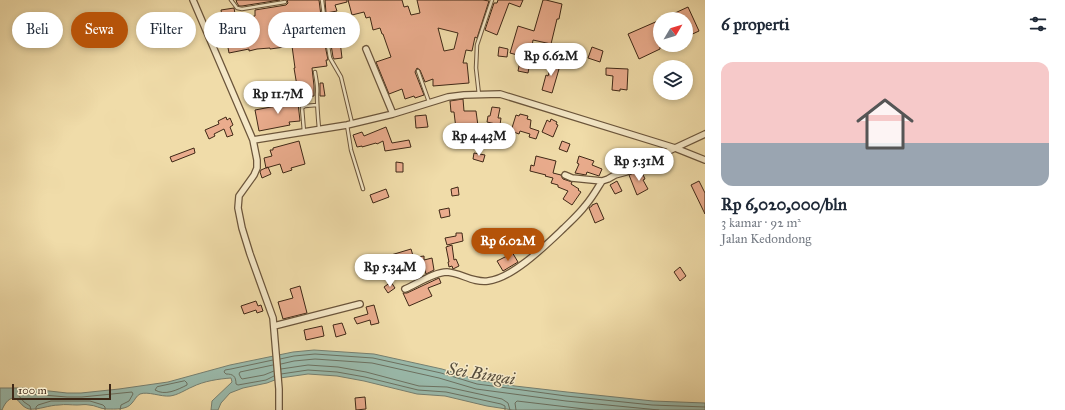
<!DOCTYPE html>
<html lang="id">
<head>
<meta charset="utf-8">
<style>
	:root { --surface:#fff; --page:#f6f6f7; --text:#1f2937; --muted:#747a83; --accent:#b45309 }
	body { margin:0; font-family:"IM FELL Great Primer",serif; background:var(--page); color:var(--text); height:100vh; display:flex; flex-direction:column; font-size:15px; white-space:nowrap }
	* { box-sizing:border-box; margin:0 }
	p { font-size:13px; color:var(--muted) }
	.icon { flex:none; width:22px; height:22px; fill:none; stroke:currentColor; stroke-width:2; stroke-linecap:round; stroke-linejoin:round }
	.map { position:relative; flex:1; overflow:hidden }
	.sheet { display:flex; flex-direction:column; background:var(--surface); width:360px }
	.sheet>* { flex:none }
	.guide { position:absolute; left:12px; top:12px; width:380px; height:36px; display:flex; gap:8px }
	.needle { width:26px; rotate:52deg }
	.buttons { position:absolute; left:653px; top:12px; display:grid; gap:8px }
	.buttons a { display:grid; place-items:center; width:40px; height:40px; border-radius:50%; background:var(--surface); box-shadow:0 2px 6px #0003; font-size:20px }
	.scale { position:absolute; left:12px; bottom:10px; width:99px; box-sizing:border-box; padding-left:4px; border:2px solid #3f2816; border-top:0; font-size:11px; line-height:14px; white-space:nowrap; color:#3f2816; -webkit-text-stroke:3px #f5e8c7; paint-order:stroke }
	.price { position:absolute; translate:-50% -34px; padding:0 9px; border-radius:14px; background:#fff; color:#222; font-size:13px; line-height:26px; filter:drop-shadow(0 1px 2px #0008) }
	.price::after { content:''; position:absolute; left:50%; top:24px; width:12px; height:9px; margin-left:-6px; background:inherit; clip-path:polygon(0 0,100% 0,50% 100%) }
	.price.current { background:var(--accent); color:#fff }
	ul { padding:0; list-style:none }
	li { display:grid; align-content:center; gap:8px; height:212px; padding:0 16px }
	li span { display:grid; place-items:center; height:124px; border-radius:12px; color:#555 }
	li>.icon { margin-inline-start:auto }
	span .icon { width:72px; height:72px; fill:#fffc; stroke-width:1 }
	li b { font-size:17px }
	h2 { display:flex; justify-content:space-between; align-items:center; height:48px; padding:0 16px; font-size:17px }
	.pill { padding:0 14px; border-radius:18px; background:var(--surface); box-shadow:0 2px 6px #0003; font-size:14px; line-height:36px }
	.pill.current { background:var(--accent); color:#fff }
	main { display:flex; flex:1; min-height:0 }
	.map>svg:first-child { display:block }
</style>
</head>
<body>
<main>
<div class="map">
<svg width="705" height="410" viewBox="0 0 705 410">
	<rect width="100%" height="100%" fill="#f0dca9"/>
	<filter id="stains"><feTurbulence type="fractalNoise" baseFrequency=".005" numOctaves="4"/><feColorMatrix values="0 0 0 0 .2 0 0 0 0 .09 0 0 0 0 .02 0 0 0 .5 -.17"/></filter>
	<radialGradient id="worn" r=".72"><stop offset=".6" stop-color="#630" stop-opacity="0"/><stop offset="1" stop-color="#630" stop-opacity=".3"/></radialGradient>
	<path fill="#9abbad" stroke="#768071" d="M314 350 374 354 442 369 478 380 515 386 567 392 653 401 705 403V410H513L487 406 445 396 417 394 364 381 337 376 308 374 280 378 267 383 243 388 230 393 221 403 218 410H211L212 401 232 382 231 378C218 379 204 381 192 387 185 390 178 395 170 396 161 397 148 391 140 394 136 396 135 400 132 403 127 410 115 409 107 409 100 409 95 405 89 405 85 404 81 405 77 405 71 405 65 404 59 405 49 405 39 410 29 409 21 407 19 399 14 398 8 398 4 405 2 410H0V388H23L67 393H81L119 389 168 382 230 365 293 352Z"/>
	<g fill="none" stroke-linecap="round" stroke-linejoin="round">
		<path stroke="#6c7262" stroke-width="1" d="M280 359 294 356 315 354 373 358 441 373 477 384 515 389 566 396 652 405 705 407
			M273 360 231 369 225 370 224 372 226 374C233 374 236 376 236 384L238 385 266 380 274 376
			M281 364 294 361 315 359 372 363 439 378 476 389 566 401 659 410
			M273 365 240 372 239 374 241 378 242 379 264 375 274 371
			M281 369 308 365 338 367 366 372 419 386 447 387 502 399 508 403 510 410
			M281 374 308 370 337 372 365 377 418 390 446 392 501 404 505 406V410
			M185 381 187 383V385C177 390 165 396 155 390L157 387Z
			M31 410 30 406 24 402 18 395 19 393 67 397H82L132 392 133 394 129 401 121 405 120 410
			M36 410V407L38 405 51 401H90L103 405 105 407V410
			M516 410 515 403 517 401 593 410"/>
	</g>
	<path fill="#eaac8d" stroke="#3f2816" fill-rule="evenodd" d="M236 0H280L242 6H239L237 3Z
		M287 0H319L324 40 328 60H326L327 66 312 68 314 86V96L299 98 294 68H295L292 46 270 49V48L257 49 249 51V49L229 53 221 10 234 8 236 19 255 16V10L286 5 288 3Z
		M325 0H347V2L335 5 337 11 326 13Z
		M348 0H402L404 7 408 6 411 15 420 13 417 0H483L489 1 477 38 475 37 472 51 466 50 463 63H467L469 83 433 86V79L425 82 420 70 417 68 415 72 424 95 415 98 414 96 405 99 402 89 389 94 376 62 391 57 383 34H382L380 28 373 30 370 17 366 18 364 12 352 15ZM438 28 458 33 454 49 444 51Z
		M498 0H523L520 7 509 3 497 35 485 30 494 3H497Z
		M543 0H546L562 4 559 19H557L551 44 533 40 531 52H532L528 73 518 71 521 56 510 53 518 26 534 31Z
		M688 7 699 31 686 37V19H662Z
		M660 20V49L639 59 628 34Z
		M339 31V35L351 32 353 38 340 41 342 58 334 59 333 57 329 32Z
		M499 47 508 49 507 57 498 56Z
		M592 47 603 51 600 62 588 58Z
		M551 60 559 62 557 68 559 69 552 93 542 90 546 75 548 76 551 66 549 65Z
		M606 68 628 69 627 90 620 89V91L612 90 613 76 606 75Z
		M320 83H323L325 96H320Z
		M297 94 300 121 289 122 290 125 259 131 255 110 292 103 291 95Z
		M463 99 464 111H476L478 126H474V141L451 140 452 134H455L456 129 454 112H451L450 101Z
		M492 107 500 108 498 118H501L500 125 487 122 488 116H490Z
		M520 114 528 116 527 119 531 120 530 128 539 131 536 139 529 137 530 134 520 131 519 134 511 131 516 115 519 116Z
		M426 115 428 127 416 128 415 116Z
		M226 117 227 120 230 118 233 125 230 127 233 135 227 137 224 129 214 134 215 136 209 139 205 130 219 124 218 121Z
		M551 119 557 122 556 124 558 125 553 137 542 132 547 120 550 122Z
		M386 127 392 143 409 140 411 147 385 151 383 141 377 144 376 143 362 147V146L357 147 353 135 362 132 364 136Z
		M495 134 502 135 500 146 491 145 493 139H494Z
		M299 141 305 164 291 168 292 170 283 173 280 164 266 168 264 158 272 156 270 150H273V148Z
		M562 141 570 144 567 152 559 149Z
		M194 148 195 153 172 162 170 157Z
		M474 153 485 155 483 162 473 159Z
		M536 156 556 161 553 173 561 175 563 179 572 182 571 184 579 189 578 190 581 192 572 205 563 199 568 191 558 187V185L551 183 553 178 545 176 546 175 530 171 531 165 534 166Z
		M579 156 594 161 592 165 602 169 599 176 587 172 586 175 575 173 579 164 577 163Z
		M396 162 403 163V172H396Z
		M268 167 271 174 262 178 260 172 261 170Z
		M641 170 645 179 643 180 648 189 637 195 629 175Z
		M617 181 622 191 615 194 610 185Z
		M699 181 705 193V214L691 185Z
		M458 187 459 195 452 196 451 189Z
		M386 189 389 197 373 203 370 195Z
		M597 203 604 219 595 223 589 208 592 206V205Z
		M449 208 450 216 441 218 439 210Z
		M456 233H462L463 241 447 245 445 238 456 236Z
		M452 245 454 260 456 259 459 266 453 269 452 266 449 267 448 262H449L446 247Z
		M411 249 414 259 409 261 408 258 394 263 391 255Z
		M512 252 518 262 503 271 497 261 507 256Z
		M424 256V260L432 258 434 270 426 274 424 267H422L421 263H418L417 257Z
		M680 267 686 276 680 281 674 272Z
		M439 278 441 283 428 288 432 296 409 306 403 293H407Z
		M391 282 395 288 388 293 384 287Z
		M300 286 307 313 283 319 278 302 293 298 290 289Z
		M256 301 258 306 261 305 263 311 257 313 256 310 244 314 241 306Z
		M374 305 379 323 371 325 370 320 357 324 354 318 368 314 366 307Z
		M342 323 346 334 336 337 333 325Z
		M322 326 324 336 306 340 304 330Z
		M365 397 366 409 356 410 355 398Z"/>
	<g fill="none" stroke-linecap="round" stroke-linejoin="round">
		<defs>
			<path id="service" d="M231 0 237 8 242 9 285 2
				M322 0 327 40 330 58 341 77 352 123
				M418 71 429 102
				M315 72C316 79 318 87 317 94 317 106 318 118 319 129
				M479 95 476 68 477 45 492 0
				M347 125 351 150 363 189
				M304 132 302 108 305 106 317 105"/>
			<path id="minor" d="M193 0 253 140 257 160V168L254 175 239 196 238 208 242 228 250 254 273 318 279 389V410
				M366 49 393 114
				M253 140 347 125 393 114 448 97 464 95 500 94 675 148 705 160
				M565 175 572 178 602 181
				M405 289C417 284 434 272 447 272 461 273 473 283 488 281 513 278 546 245 564 228 571 221 579 214 585 206 592 198 597 189 602 181L608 179 615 175 626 172 675 148 705 134
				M274 326 360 304"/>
		</defs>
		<use href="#service" stroke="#6b553b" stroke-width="4.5"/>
		<use href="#minor" stroke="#6b553b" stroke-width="8"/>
		<use href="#service" stroke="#f5e8c7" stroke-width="2.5"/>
		<use href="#minor" stroke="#f5e8c7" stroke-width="5.5"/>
	</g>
	<g text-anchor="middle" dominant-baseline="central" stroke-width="3" stroke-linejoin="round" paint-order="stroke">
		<g font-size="17" font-style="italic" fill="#564d3c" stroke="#f5e8c7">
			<text transform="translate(481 374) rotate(9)">Sei Bingai</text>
		</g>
	</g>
	<rect width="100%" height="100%" filter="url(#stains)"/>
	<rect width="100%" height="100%" fill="url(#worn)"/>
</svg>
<div class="buttons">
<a><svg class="needle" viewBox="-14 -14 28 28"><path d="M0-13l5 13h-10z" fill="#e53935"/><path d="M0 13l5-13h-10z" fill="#747a83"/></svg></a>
<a><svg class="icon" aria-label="layers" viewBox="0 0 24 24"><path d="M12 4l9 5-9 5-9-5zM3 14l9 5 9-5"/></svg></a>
</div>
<div class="scale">100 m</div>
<b class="price" style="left:551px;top:77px">Rp 6.62M</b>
<b class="price" style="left:278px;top:115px">Rp 11.7M</b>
<b class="price" style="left:479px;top:157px">Rp 4.43M</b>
<b class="price" style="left:639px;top:182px">Rp 5.31M</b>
<b class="price current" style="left:508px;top:262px">Rp 6.02M</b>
<b class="price" style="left:390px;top:288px">Rp 5.34M</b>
<div class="guide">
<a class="pill">Beli</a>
<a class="pill current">Sewa</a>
<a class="pill">Filter</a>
<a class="pill">Baru</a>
<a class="pill">Apartemen</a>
</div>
</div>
<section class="sheet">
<h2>6 properti<svg class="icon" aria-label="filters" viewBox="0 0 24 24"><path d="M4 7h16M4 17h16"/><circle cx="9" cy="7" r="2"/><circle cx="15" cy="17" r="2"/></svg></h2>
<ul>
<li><span style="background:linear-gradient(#f6c9c9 65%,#9aa5b1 0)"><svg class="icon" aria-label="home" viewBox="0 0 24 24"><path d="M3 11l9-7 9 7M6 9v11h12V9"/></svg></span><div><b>Rp 6,020,000/bln</b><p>3 kamar · 92 m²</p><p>Jalan Kedondong</p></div></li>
</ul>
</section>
</main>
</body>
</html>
